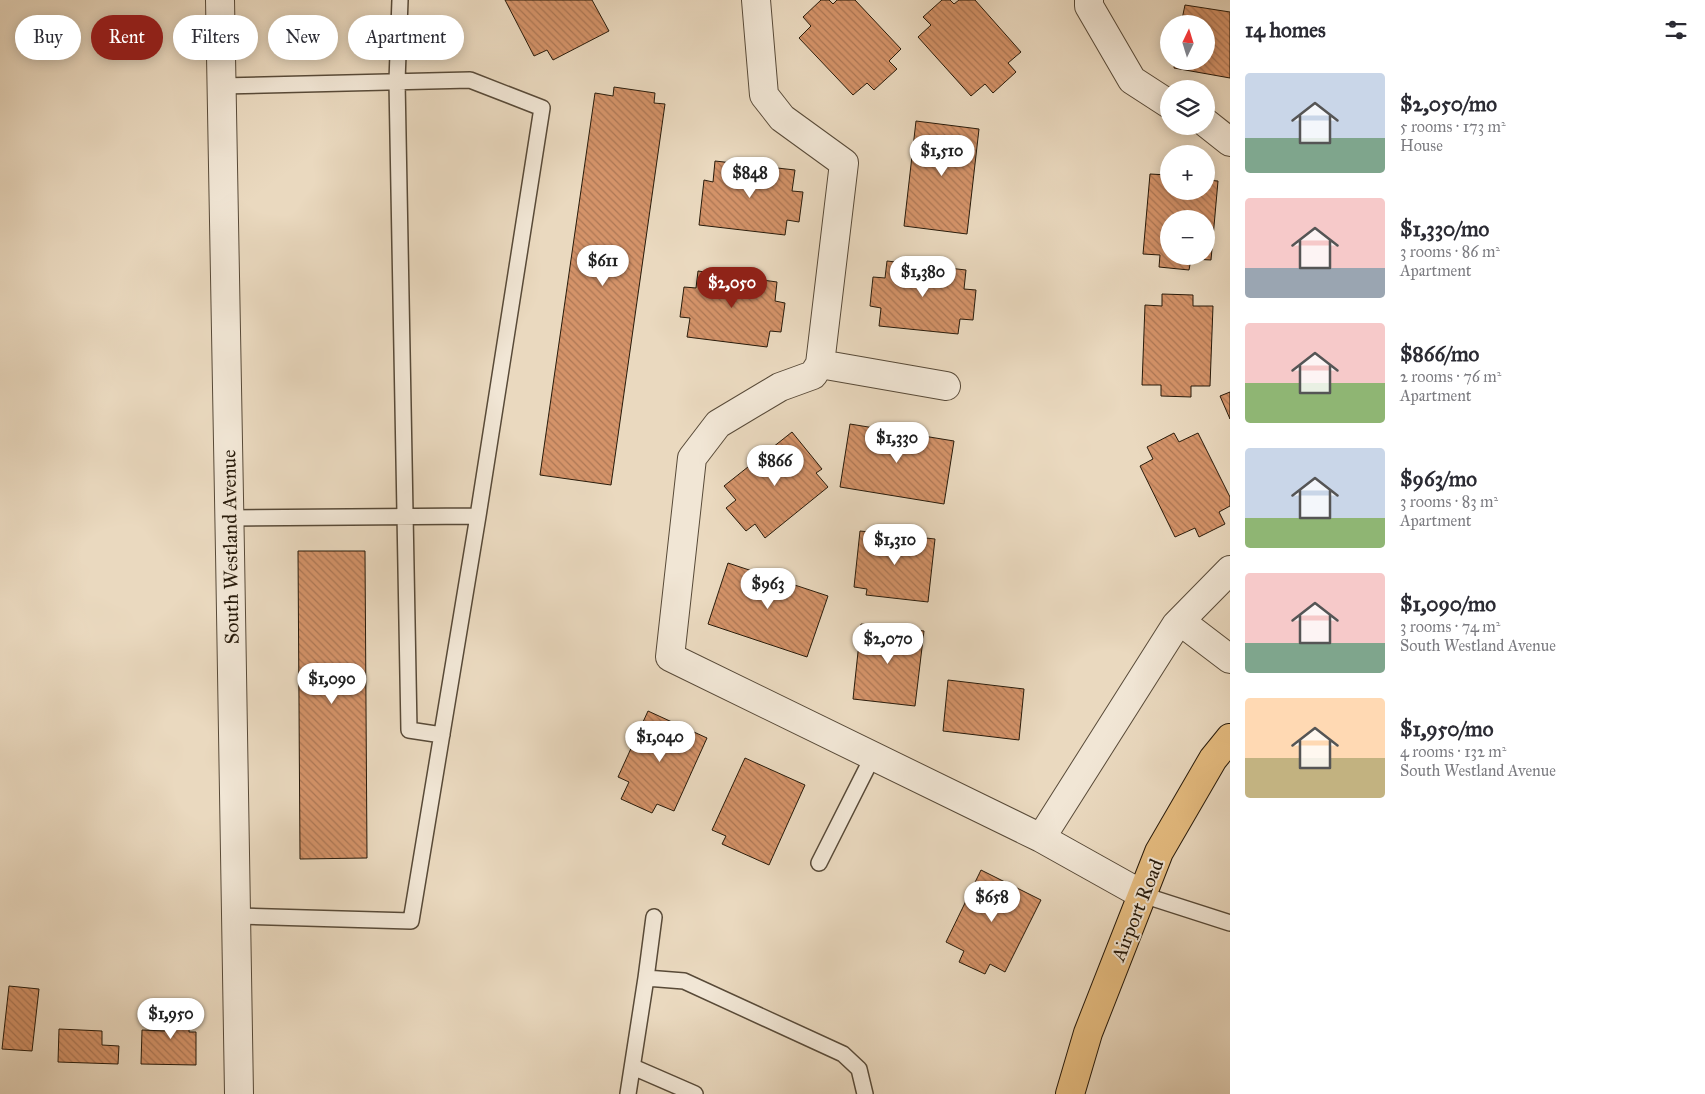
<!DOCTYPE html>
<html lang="en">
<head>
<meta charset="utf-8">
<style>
	:root { --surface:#fff; --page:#f2f2f3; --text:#2b2b33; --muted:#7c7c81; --accent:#8f2418 }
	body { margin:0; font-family:"IM FELL Great Primer",serif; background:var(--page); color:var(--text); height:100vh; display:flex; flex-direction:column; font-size:19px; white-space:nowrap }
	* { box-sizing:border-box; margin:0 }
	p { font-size:16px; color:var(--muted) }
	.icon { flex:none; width:28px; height:28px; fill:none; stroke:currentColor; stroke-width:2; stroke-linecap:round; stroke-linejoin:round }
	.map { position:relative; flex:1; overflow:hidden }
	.panel { display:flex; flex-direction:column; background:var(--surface); width:475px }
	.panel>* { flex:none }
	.hud { position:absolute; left:15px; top:15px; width:475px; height:45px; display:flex; gap:10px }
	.needle { width:32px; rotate:4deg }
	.tools { position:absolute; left:1160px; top:15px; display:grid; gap:10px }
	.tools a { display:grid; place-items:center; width:55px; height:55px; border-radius:50%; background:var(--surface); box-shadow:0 2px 12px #0003; font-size:25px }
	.price { position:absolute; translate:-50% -42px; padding:0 11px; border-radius:18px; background:#fff; color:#222; font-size:16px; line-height:32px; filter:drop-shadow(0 1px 2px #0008) }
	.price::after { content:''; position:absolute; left:50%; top:30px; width:15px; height:11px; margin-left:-8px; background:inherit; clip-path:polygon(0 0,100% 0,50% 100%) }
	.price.active { background:var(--accent); color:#fff }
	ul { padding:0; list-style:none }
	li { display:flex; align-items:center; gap:15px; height:125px; padding:0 15px }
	li span { display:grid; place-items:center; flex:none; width:140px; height:100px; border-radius:5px; color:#555 }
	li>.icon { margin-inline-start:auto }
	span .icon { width:60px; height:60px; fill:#fffc; stroke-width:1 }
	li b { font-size:21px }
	h2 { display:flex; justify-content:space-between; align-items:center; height:60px; padding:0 15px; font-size:21px }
	.chip { padding:0 18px; border-radius:22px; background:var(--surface); box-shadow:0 2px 12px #0003; font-size:18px; line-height:45px }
	.chip.active { background:var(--accent); color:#fff }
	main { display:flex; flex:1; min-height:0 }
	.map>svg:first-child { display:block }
</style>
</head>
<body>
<main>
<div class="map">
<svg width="1230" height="1094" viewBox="0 0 1230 1094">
	<defs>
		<pattern id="building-back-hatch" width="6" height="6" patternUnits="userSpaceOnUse" patternTransform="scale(1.25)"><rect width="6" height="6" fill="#d49369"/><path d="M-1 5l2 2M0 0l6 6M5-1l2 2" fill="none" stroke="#ac7755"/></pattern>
	</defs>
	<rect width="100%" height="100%" fill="#ead9bf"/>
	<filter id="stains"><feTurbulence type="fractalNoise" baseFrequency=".004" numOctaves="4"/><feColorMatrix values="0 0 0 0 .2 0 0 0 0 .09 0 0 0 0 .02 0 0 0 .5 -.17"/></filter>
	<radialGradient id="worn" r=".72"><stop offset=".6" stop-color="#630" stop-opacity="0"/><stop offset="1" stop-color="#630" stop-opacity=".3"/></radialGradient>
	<path fill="url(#building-back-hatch)" stroke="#281b0b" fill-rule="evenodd" d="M505 0H592L609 31 553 60 547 50 534 56Z
		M821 0H829L833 4 837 0H855L901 49 889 61 897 69 874 90 867 83 853 95 799 38 811 26 803 17Z
		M942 0H950L954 4 959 0H975L1021 52 1008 63 1016 72 993 93 985 84 971 96 918 37 931 25 923 17Z
		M1185 5 1230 12V78L1174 68 1175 61H1206V24H1181Z
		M614 87 655 93 654 103 665 104 611 485 540 475 595 93 613 96Z
		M916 121 979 129 967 234 904 226Z
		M715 161 795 170 792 191 803 192 799 222 787 220 785 235 699 225 704 180 713 182Z
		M1169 169V191H1206V180L1218 181 1211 260 1191 259 1189 270 1159 267 1160 255 1143 254 1150 174 1168 175ZM1169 219H1206V256H1169Z
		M887 261 966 270 964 289 976 290 973 320 960 319 958 334 879 326 881 308 870 306 873 277 885 278Z
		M698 271 777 282 775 301 785 303 781 332 770 331 767 347 687 337 690 318 680 317 684 287 696 288Z
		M1162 294 1193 295V306H1213L1210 386H1191V397L1161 396V385H1142L1145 305 1162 306Z
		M1230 392V419L1220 396Z
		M850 424 954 441 944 504 840 487Z
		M792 432 822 469 816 473 828 487 765 538 755 524 746 531 726 508 736 500 724 486Z
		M1174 433 1179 442 1198 433 1230 497V506L1219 512 1225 524 1199 537 1195 528 1175 537 1140 466 1153 459 1147 447Z
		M860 531 935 539 928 602 866 595 867 589 854 587Z
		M298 551H365L367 858 300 859Z
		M728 563 828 596 807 657 708 624Z
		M861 624 924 631 915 706 853 699Z
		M948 680 1024 689 1019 740 943 731Z
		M648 711 707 738 674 811 657 804 652 813 621 799 629 782 618 777Z
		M745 758 805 785 769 865 722 844 726 836 712 830Z
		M981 870 1041 900 1005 972 990 964 985 974 959 962 964 951 946 942Z
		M9 986 39 989 32 1051 2 1049Z
		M166 1004 190 1005 189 1032H196V1065L141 1064 142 1030 165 1031Z
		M59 1029 102 1031V1045L119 1046 118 1064 58 1062Z"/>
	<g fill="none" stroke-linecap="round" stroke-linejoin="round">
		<defs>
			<path id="lane" d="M400 0 397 81 409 730 442 735
				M221 86 470 80 542 108 478 516 229 518
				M819 863 873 756
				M1143 895 1230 923
				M238 916 411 921 478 516
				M654 917 646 978 684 981 843 1054 859 1069 865 1094
				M633 1067 695 1094
				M628 1094 646 978"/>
			<path id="street" d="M220 0C224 365 236 729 239 1094
				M756 0 764 95 782 118 844 163 820 364 813 375 780 387 718 424 692 458 670 657 1041 838 1143 895
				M1089 0V6L1132 80 1169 104
				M1206 123 1230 142
				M820 364 946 386
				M1180 621 1230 659
				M1041 838 1176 625 1230 570"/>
			<path id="highway" d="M1070 1094 1088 1033 1159 852 1213 759 1230 738"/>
		</defs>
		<use href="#lane" stroke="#584a38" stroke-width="18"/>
		<use href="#street" stroke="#584a38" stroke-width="30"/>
		<use href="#highway" stroke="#281b0b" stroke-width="30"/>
		<use href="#lane" stroke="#f1e6d5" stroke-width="15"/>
		<use href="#street" stroke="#f1e6d5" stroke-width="28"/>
		<use href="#highway" stroke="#e5bc80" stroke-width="28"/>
	</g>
	<g text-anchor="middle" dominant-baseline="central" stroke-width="4" stroke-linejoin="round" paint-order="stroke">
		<g font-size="20" fill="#281b0b" stroke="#f1e6d5">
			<text transform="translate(230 547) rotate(-91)">South Westland Avenue</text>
			<text transform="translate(1137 910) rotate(-68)">Airport Road</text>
		</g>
	</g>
	<rect width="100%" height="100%" filter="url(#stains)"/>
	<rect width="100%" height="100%" fill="url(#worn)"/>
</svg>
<div class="tools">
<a><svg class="needle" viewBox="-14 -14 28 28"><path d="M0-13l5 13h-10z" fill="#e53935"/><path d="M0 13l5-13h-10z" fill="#7c7c81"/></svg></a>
<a><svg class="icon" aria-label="layers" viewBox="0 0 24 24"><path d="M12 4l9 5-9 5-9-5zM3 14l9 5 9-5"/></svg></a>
<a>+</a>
<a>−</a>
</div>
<b class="price" style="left:942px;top:177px">$1,510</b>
<b class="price" style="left:750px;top:199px">$848</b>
<b class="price" style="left:603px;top:287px">$611</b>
<b class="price" style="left:923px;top:298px">$1,380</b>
<b class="price active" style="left:732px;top:309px">$2,050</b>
<b class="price" style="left:897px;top:464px">$1,330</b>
<b class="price" style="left:775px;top:487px">$866</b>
<b class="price" style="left:895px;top:566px">$1,310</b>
<b class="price" style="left:768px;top:610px">$963</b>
<b class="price" style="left:888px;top:665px">$2,070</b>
<b class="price" style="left:332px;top:705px">$1,090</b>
<b class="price" style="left:660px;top:763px">$1,040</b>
<b class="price" style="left:992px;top:923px">$658</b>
<b class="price" style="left:171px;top:1040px">$1,950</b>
<div class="hud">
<a class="chip">Buy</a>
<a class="chip active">Rent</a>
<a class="chip">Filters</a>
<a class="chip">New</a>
<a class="chip">Apartment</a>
</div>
</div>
<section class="panel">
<h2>14 homes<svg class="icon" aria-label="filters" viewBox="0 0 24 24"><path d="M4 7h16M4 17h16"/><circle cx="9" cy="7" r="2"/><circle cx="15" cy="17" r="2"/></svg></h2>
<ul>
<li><span style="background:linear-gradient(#c9d6e8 65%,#7fa58c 0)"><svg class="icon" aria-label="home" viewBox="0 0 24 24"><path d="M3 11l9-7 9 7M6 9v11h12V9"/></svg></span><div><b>$2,050/mo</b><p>5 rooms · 173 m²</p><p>House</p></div></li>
<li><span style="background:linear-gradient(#f6c9c9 70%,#9aa5b1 0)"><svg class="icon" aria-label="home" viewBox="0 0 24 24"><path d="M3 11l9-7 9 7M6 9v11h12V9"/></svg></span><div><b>$1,330/mo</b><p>3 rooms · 86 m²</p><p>Apartment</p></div></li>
<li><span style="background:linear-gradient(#f6c9c9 60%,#8fb573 0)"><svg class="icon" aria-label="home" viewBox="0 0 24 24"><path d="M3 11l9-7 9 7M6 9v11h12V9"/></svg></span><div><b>$866/mo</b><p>2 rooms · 76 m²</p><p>Apartment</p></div></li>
<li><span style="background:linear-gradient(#c9d6e8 70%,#8fb573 0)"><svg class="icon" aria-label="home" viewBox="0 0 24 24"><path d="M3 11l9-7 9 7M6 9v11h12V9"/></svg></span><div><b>$963/mo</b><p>3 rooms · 83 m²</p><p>Apartment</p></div></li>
<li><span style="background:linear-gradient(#f6c9c9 70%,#7fa58c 0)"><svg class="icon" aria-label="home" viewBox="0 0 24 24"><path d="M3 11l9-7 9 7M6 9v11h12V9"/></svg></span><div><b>$1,090/mo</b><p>3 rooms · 74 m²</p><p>South Westland Avenue</p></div></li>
<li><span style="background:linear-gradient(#ffd9b3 60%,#c2b280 0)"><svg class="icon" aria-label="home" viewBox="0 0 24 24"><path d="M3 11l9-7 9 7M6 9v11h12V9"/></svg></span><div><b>$1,950/mo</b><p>4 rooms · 132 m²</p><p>South Westland Avenue</p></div></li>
</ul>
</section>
</main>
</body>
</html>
